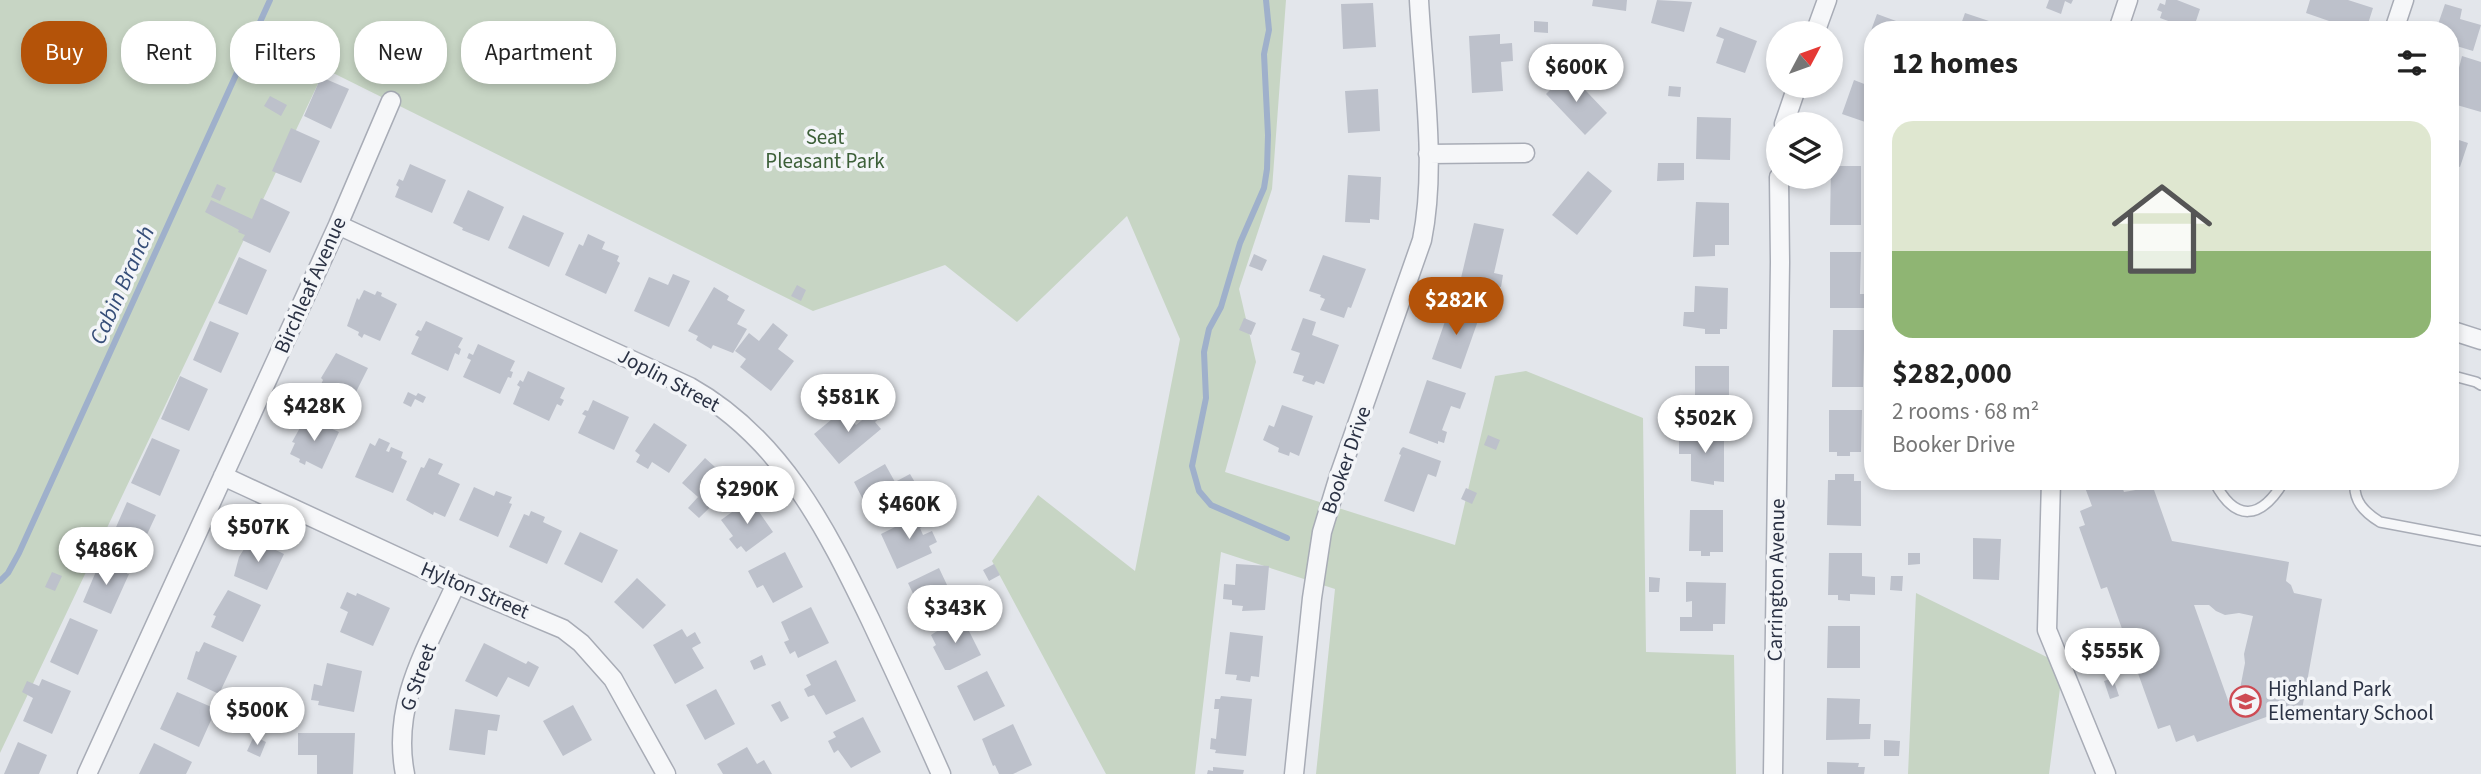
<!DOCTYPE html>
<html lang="en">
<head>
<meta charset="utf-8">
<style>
	:root { --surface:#fff; --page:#f2f2f2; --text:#222; --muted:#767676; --accent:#b45309 }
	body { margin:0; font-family:"Source Sans 3",sans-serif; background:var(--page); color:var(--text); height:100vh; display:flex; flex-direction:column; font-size:26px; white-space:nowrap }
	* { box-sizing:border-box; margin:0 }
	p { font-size:23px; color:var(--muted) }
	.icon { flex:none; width:38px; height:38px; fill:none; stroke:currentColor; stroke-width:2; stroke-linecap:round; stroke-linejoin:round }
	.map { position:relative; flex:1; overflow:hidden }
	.panel { position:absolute; left:1864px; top:21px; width:595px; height:469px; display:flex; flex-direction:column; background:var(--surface); border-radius:28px; box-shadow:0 4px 10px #0003 }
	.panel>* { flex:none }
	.banner { position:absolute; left:21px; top:21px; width:665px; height:63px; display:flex; gap:14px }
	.needle { width:46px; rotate:49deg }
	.fabs { position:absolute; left:1766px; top:21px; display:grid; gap:14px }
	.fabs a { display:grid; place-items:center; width:77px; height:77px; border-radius:50%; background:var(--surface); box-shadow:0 4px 10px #0003; font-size:35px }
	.price { position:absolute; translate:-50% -60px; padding:0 16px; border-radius:24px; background:#fff; color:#222; font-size:23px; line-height:46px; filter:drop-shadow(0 2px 4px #0008) }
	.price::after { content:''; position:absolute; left:50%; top:42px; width:21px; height:16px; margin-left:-10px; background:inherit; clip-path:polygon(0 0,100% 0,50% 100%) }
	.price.selected { background:var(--accent); color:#fff }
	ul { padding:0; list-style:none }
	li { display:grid; align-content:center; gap:14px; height:371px; padding:0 28px }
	li span { display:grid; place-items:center; height:217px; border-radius:21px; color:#555 }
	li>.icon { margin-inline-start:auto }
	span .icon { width:126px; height:126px; fill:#fffc; stroke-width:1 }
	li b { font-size:30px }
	h2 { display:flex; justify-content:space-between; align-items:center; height:84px; padding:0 28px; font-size:30px }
	.pill { padding:0 24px; border-radius:28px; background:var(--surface); box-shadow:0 4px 10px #0003; font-size:24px; line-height:63px }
	.pill.selected { background:var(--accent); color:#fff }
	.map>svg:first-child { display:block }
</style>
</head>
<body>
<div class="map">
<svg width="2481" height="774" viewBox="0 0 2481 774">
	<rect width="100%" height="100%" fill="#e3e6eb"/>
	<path fill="#c7d5c4" d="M0 0H1286L1272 189 1239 289 1256 362 1225 472 1455 545 1495 376 1526 371 1643 418 1646 652 1734 655 1736 774H1316L1335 589 1221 552 1195 774H1106L992 561 1038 495 1135 571 1180 339 1127 216 1017 322 945 265 813 311 325 69 0 753Z
		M1916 593 2063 665 2049 774H1908Z"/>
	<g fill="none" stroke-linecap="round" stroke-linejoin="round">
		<path stroke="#9fb0cb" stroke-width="6" d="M1266 0 1269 30 1264 54 1268 135 1267 169 1264 188 1240 243 1221 307 1209 329 1204 352 1206 398 1192 466 1199 491 1211 505 1287 538
			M0 581 8 573 19 553 270 0"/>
	</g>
	<path fill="#bdc1cb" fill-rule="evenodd" d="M1593 0H1627L1626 11 1592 6Z
		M1657 0 1692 2 1684 32 1651 23Z
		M2049 0H2073L2071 4 2065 1 2061 14 2046 8Z
		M2166 0H2177L2200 9 2193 30 2160 18 2162 12 2157 10 2160 3 2165 5Z
		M2310 0H2348L2373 8 2366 30H2355L2306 13Z
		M1373 3 1376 47 1343 49 1341 4Z
		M2445 4 2462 9 2460 19 2481 25 2473 51 2450 44V30H2436Z
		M1965 13 2013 29V30H1984L1967 22 1965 29 1960 27Z
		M1877 14 1907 25 1905 30H1872V50L1865 47Z
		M1534 21 1548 22V33L1534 32Z
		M488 27 501 41 483 57 470 42Z
		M1720 27 1757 41 1745 73 1716 63 1724 39 1716 36Z
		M1500 34V44L1512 43 1513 61 1501 62 1503 91 1472 93 1469 36Z
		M2462 56 2481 62V112L2450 103Z
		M1568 72 1607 113 1585 135 1546 94Z
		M321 77 349 89 331 129 304 116Z
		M1854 80 1872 87 1871 124 1842 114Z
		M1669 86 1681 87 1680 97 1668 96Z
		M1378 89 1380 131 1348 133 1345 91Z
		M270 96 287 105 281 116 264 106Z
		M1697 117 1731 118 1730 160 1696 159Z
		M291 128 320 141 301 183 272 171Z
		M2450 137 2468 143 2460 167 2450 164Z
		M1658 163H1684V180L1657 181Z
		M410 164 446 180 432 213 395 197 399 187 396 185 399 179 403 181Z
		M1831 166H1861V225H1830Z
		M2450 168 2459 171 2451 198H2450Z
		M1588 171 1612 191 1577 235 1552 215Z
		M1348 175 1381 177 1379 220 1370 219V223L1345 222Z
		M217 184 226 188 220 201 211 197Z
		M468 190 504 207 489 241 462 230 463 228 453 223Z
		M261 198 290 212 270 253 242 240 245 235 238 232 239 230 205 212 211 200 252 219Z
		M1696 202 1729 203V245H1715V256L1693 257Z
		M523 215 564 233 549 267 508 248Z
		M1474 223 1504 229 1494 273 1503 275 1501 287 1461 278Z
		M588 234 605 242 602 249 619 256 617 261 620 263 606 294 565 275 579 244 583 246Z
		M1830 252H1861L1860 294H1870V308H1830Z
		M1254 254 1267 260 1262 271 1249 266Z
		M1323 255 1366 269 1351 308 1348 307 1344 318 1320 310 1325 299 1320 297 1321 295 1309 291Z
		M239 257 267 270 247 315 218 303Z
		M673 274 690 281 669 327 634 311 649 277 668 285Z
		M797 285 806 290 801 301 791 296Z
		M1695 286 1728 288 1727 329H1720V334H1705V329L1683 326 1684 312H1694Z
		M714 287 729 296 727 300 745 310 737 324 747 329 733 353 713 345 711 349 696 340 698 336 688 331Z
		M364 290 375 295 377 291 382 293 381 296 397 304 380 341 364 334 362 338 358 335 359 332 347 326 357 298 359 300Z
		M1451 304 1480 315 1461 369 1432 359Z
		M1244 318 1256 323 1251 335 1239 330Z
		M1303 318 1316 322 1312 335 1339 345 1324 384 1316 381 1314 385 1302 381 1304 376 1293 373 1300 353 1291 350Z
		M210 321 239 333 221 373 193 360Z
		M426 321 463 338 458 347 461 349 459 355 455 353 448 371 411 354 419 337 415 335 418 330 421 331Z
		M773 323 788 335 778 349 794 361 771 391 740 367 746 359 735 351 749 333 759 341Z
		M1833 330H1864V333H1871L1870 349H1864L1863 387H1832Z
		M478 344 515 361 510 371 513 372 511 378 508 377 500 394 463 377 471 360 467 358 469 353 473 355Z
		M336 353 368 368 350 404 319 389 323 380 321 378Z
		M1695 366H1729V409L1719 408V412H1707L1706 407H1695Z
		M528 371 565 388 560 398 564 400 561 406 557 404 549 421 513 404 520 387 517 385 520 380 523 382Z
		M180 376 208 389 189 431 161 419Z
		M1427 380 1466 393 1460 409 1451 406 1442 430 1447 432 1444 443 1438 441V444L1409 433Z
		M408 392 416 396 418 393 426 397 423 403 415 399 411 407 403 403Z
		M593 400 629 417 614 450 578 433 586 416 582 414 585 410 588 411Z
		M1282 405 1313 416 1299 456 1290 452 1289 456 1278 452 1279 448 1263 440 1269 425 1274 427Z
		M879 406 885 414 875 422 881 429 839 464 814 434 843 410 856 425Z
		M1829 410H1862L1861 452H1850V456H1837V452H1829Z
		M306 417 339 432 322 469 306 461 305 465 299 462 300 459 290 454 295 443 292 442Z
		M654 423 687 445 669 473 652 462 648 469 636 462 640 455 635 451Z
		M1694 427 1721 428V436H1724V482L1714 481V485L1691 481V454H1679V439H1691V436H1694Z
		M1488 435 1500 440 1496 450 1484 445Z
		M152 438 180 450 160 496 131 483Z
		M379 438 390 443 386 451 389 452 391 447 403 452 401 458 407 461 393 493 355 477 370 443 375 446Z
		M1403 447 1441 461 1436 477 1428 474 1414 512 1384 501 1401 455 1399 454 1401 449Z
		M429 458 443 464 438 474 460 484 445 517 434 512 433 515 406 500 421 467 424 468Z
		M705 458 734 484 699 518 688 508 698 497 682 483Z
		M885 464 895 482 910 474 922 494 902 506 899 502 872 517 854 482Z
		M1835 474H1854V481H1861V526L1827 525 1828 480H1835Z
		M2094 481H2120L2124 492 2153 487 2172 541 2289 562 2286 581 2291 585 2294 593 2322 599 2301 715 2270 709 2269 716 2197 742 2194 735 2176 742 2170 725 2158 729 2107 587 2101 589 2079 527 2085 525 2080 511 2092 506 2084 485ZM2194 605H2209L2216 611 2225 615 2239 613 2253 616 2244 654 2245 663 2238 699 2229 703Z
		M474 487 494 496 496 491 512 497 509 503 512 504 498 537 459 520Z
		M1466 488 1477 493 1472 504 1461 499Z
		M750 499 773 532 746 552 741 546 737 549 729 539 733 536 721 520Z
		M127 502 156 515 138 554 110 541Z
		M1690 510H1723V552H1710V556H1701V551H1689Z
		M531 511 545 517 543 522 562 531 547 564 509 547 524 514 529 516Z
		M924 513 929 523 920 528 923 535 932 531 937 542 929 546 932 553 897 569 881 534 897 526 896 522 907 517 908 520Z
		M580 532 618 550 602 583 564 564Z
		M251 538 284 554 267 590 234 576 239 557Z
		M1973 538 2001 539 1999 580 1973 579Z
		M785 552 803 587 773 603 763 585 757 588 748 571Z
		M1829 553H1862V576L1875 577V595L1850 594V601L1838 600V595H1828Z
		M1908 553H1920V564L1908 565Z
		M100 562 119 570 121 565 129 569 127 574H129L111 614 83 602Z
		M994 564 1000 575 989 581 983 570Z
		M1236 564 1269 566 1265 610 1242 611 1243 606 1232 605V600L1223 599 1224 584 1235 585Z
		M939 568 956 604 925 619 908 583Z
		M52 572 62 576 55 591 45 587Z
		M1891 576H1903L1902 591 1890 590Z
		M1649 577 1660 578 1659 592H1649Z
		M637 578 666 605 643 629 614 602Z
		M1686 582 1726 583 1725 624H1713V631H1680V617H1692V601L1686 602Z
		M228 590 261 605 243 642 211 627 216 616 213 615Z
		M347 592 356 596 357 593 390 608 373 646 340 632 348 612 340 608Z
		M811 607 829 643 798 658 795 651 790 654 784 642 789 640 781 622Z
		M70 618 98 630 78 675 50 662Z
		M956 619 958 622 963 619 981 655 950 670H945L933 647 936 645 931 635Z
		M1828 626H1860V668H1827Z
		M682 629 687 637 695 632 701 643 692 648 704 668 675 684 653 645Z
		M1230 632 1263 636 1259 677 1251 676 1250 682 1236 680 1237 675 1225 674Z
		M204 642 237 656 219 694 187 679 196 651 199 652Z
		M484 643 526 664 528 661 539 667 529 687 508 677 497 697 465 681Z
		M762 655 766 665 754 670 750 661Z
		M836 660 856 701 826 715 814 695 808 697 804 689 811 685 806 675Z
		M327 663 362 671 354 712 318 705 319 701 311 700 314 684 322 686Z
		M987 671 1005 706 974 721 957 686Z
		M2113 678 2119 696 2110 699 2104 681Z
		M42 679 71 691 52 734 23 721 33 698 22 692 27 681 39 686Z
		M716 689 735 724 705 740 686 705Z
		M177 692 216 709 199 747 160 729Z
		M1221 696 1252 699 1246 756 1215 753 1216 750 1210 749 1211 738 1216 739 1219 709H1214L1215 699H1220Z
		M1827 698 1860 699 1859 724H1871L1870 739 1826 740Z
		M780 701 789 718 781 722 771 705Z
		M573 705 592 740 563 756 543 721Z
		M455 709 500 715 497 731 488 730 485 755 449 750Z
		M863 717 881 752 851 768 838 750 834 753 828 741 836 737 833 732Z
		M1013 724 1032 765 1013 774H999L995 765 993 766 982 739Z
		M298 733H355L353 774H317V755H298Z
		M254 736 266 742 260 757 247 751Z
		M1884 740 1900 741 1899 756H1884Z
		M18 742 47 755 39 774H4Z
		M154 743 192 762 186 774H139Z
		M747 747 757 764 764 760 772 774H723L717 764Z
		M1827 762 1859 763 1858 767H1865L1864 774H1827Z
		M1213 767 1244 770 1243 774H1207L1208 770 1213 771Z"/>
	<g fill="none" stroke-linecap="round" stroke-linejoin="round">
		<defs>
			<path id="service" d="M2450 375 2476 382 2481 385
				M2214 481C2235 523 2261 520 2284 481
				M2355 481C2353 501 2364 512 2380 522L2481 541"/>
			<path id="minor" d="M2118 30 2128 0
				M2394 30 2404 0
				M1815 33 1827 0
				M1784 124 1797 86
				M1428 154 1525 153
				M338 225 690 387C781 438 826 528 870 619 894 670 918 722 941 774
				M2450 330 2481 340
				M223 476 456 584 563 629 581 643 613 679 666 774
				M2051 481 2047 630 2106 774
				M87 774 338 225 391 101
				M405 774C391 703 428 646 456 584
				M1294 774 1312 598 1322 532 1339 476 1422 240C1437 166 1423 76 1419 0
				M1773 774 1780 262 1779 177"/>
		</defs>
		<use href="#service" stroke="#a8acb6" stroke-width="12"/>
		<use href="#minor" stroke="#a8acb6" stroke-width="21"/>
		<use href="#service" stroke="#f6f7f9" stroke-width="9"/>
		<use href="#minor" stroke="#f6f7f9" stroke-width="18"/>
	</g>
	<defs>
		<symbol id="school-ring" viewBox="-11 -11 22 22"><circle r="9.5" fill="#f3f5f8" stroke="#ce4a53" stroke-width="1.5"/><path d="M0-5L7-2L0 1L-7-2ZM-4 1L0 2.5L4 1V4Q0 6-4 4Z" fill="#ce4a53"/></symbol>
	</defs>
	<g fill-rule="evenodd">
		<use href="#school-ring" x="2228" y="684" width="35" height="35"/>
	</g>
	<g text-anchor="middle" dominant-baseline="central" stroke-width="7" stroke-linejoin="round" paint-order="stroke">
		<g font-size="21" fill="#3c5f38" stroke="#f3f5f8">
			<text x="825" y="137">Seat<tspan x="825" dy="24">Pleasant Park</tspan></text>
		</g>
		<g font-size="21" fill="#2b3244" stroke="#f3f5f8">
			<text transform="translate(310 285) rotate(-66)">Birchleaf Avenue</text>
			<text transform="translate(669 380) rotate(28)">Joplin Street</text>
			<text transform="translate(1346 460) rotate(-71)">Booker Drive</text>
			<text transform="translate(1776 580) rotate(-89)">Carrington Avenue</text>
			<text transform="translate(475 590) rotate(23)">Hylton Street</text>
			<text transform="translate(418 677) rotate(-70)">G Street</text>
		</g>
		<g font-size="21" fill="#2b3244" stroke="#f3f5f8" text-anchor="start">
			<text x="2268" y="689">Highland Park<tspan x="2268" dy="24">Elementary School</tspan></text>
		</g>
		<g font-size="23" font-style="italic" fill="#354d78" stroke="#f3f5f8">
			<text transform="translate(122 285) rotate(-66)">Cabin Branch</text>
		</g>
	</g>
</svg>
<div class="fabs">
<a><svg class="needle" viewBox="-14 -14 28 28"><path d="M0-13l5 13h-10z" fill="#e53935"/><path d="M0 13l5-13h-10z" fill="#767676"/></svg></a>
<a><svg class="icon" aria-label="layers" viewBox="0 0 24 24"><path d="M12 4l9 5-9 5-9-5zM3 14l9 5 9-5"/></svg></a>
</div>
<b class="price" style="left:1576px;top:104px">$600K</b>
<b class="price selected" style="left:1456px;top:337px">$282K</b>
<b class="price" style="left:848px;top:434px">$581K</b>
<b class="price" style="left:314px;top:443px">$428K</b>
<b class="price" style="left:1705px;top:455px">$502K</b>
<b class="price" style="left:747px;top:526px">$290K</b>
<b class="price" style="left:909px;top:541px">$460K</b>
<b class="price" style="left:258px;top:564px">$507K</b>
<b class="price" style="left:106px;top:587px">$486K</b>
<b class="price" style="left:955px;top:645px">$343K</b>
<b class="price" style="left:2112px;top:688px">$555K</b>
<b class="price" style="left:257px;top:747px">$500K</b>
<div class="banner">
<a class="pill selected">Buy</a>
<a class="pill">Rent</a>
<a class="pill">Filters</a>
<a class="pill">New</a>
<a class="pill">Apartment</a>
</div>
<section class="panel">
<h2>12 homes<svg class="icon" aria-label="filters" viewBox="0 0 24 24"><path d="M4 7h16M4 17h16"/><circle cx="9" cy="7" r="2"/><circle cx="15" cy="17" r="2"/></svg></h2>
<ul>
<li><span style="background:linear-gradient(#dfe7d0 60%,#8fb573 0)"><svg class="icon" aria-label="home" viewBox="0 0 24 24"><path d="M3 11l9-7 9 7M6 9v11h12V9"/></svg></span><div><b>$282,000</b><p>2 rooms · 68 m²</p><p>Booker Drive</p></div></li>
</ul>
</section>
</div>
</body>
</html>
